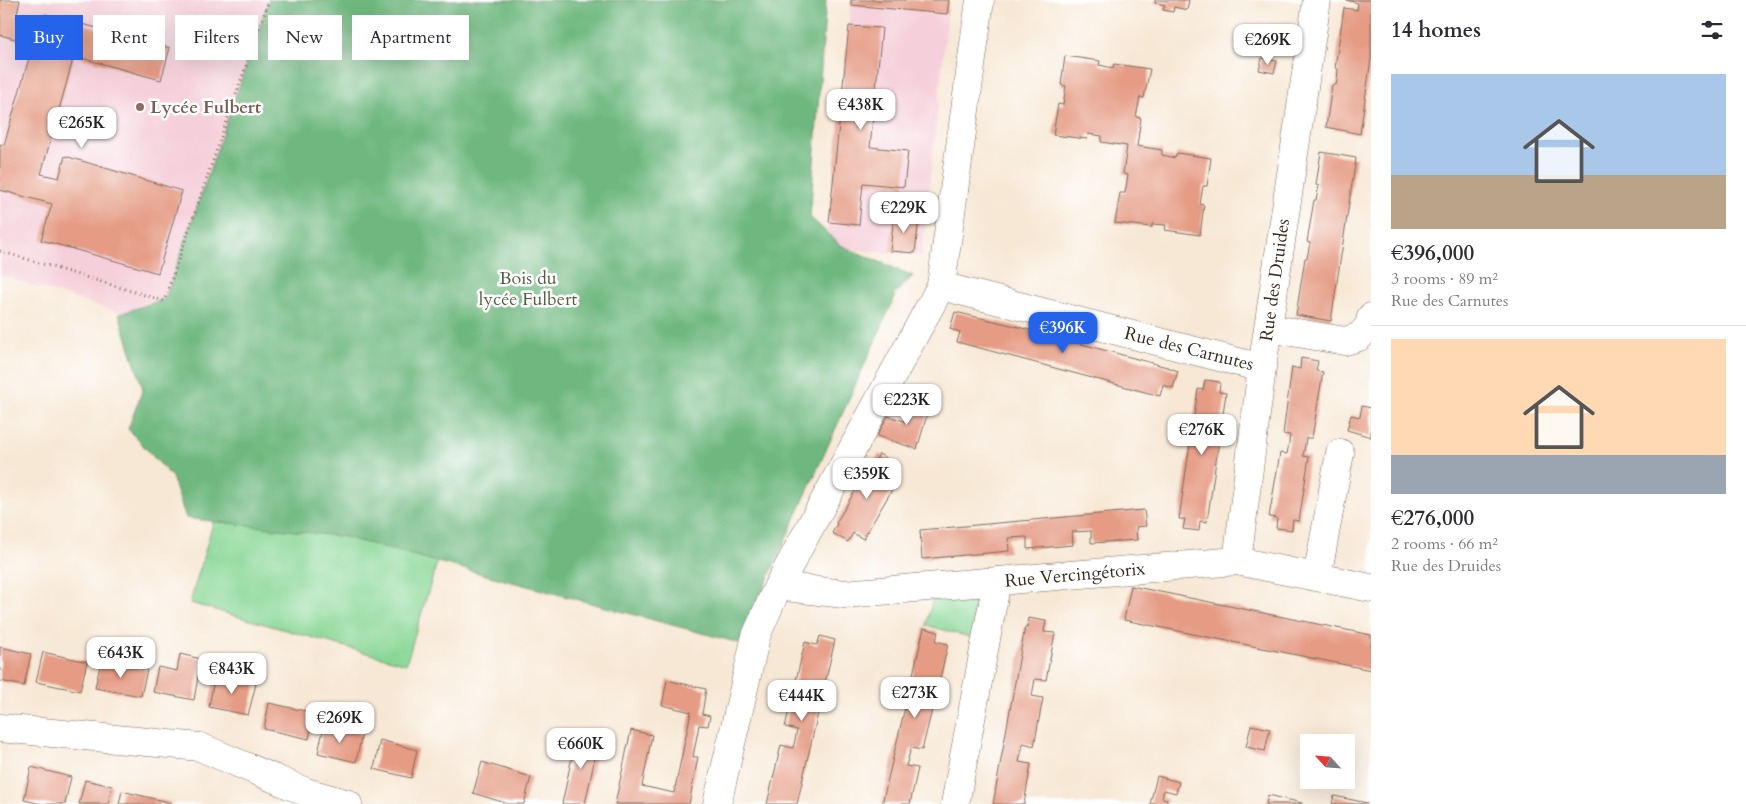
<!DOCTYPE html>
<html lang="en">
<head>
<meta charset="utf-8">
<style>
	:root { --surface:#fff; --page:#f7f7f7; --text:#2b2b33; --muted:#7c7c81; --line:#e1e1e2; --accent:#2563eb }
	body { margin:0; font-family:Cardo,serif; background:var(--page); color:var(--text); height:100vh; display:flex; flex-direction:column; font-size:19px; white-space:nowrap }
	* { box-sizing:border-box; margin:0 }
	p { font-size:16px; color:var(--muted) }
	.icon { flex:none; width:28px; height:28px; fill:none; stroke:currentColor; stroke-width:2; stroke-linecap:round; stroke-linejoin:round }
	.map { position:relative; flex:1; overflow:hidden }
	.drawer { display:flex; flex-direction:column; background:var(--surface); width:375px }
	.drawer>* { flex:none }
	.hud { position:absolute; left:15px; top:15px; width:475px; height:45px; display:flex; gap:10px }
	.needle { width:32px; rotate:296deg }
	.controls { position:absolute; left:1300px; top:734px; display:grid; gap:10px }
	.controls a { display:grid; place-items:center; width:55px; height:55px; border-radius:0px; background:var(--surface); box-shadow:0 5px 20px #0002; font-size:25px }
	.price { position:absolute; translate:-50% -42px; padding:0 11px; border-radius:10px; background:#fff; color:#222; font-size:16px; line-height:32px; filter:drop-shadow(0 1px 2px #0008) }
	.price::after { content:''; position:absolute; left:50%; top:30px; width:15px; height:11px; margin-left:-8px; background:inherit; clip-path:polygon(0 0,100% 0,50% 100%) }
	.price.selected { background:var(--accent); color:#fff }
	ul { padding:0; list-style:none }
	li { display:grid; align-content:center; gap:10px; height:265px; padding:0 20px }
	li+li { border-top:1px solid var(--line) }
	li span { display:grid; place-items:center; height:155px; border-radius:0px; color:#555 }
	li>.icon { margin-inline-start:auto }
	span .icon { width:90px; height:90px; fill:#fffc; stroke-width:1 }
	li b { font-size:21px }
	h2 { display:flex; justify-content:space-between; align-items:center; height:60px; padding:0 20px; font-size:21px }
	.tag { padding:0 18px; border-radius:0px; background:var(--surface); box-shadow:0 5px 20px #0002; font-size:18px; line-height:45px }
	.tag.selected { background:var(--accent); color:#fff }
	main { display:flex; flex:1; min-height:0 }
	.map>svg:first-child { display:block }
</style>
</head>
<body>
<main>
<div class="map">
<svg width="1371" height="804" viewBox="0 0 1371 804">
	<rect width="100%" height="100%" fill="#fff"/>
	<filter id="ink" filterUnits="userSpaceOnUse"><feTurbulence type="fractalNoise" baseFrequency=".02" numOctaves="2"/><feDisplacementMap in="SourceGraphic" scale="10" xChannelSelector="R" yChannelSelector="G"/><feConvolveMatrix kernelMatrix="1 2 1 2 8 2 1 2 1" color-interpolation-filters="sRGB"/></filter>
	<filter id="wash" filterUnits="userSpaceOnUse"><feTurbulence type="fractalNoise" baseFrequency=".0096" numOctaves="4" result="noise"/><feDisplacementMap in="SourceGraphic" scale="20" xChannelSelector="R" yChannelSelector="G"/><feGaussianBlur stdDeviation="1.12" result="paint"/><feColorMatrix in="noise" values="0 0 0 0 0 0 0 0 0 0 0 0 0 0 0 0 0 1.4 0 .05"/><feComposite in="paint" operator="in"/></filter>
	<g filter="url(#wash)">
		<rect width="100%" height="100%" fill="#f7e8d5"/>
		<path fill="#f5cfd9" d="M0 0H315L169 328 0 275Z
			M851 0H949L922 256 826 247Z"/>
		<path fill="#89d796" stroke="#62805a" d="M221 495 440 553 406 664 190 603Z
			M968 597 978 604 973 638 926 625 933 599Z"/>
		<path fill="#6eb87f" stroke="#54714e" d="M269 0H826L810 217 840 245 913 276 893 295 895 297 739 643 345 537 186 518 172 477 128 429 143 389 119 314 165 299Z"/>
		<g id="blocks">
			<path fill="#e59b84" d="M0 0H20L16 18 38 25 40 16 46 14 52 16 55 22 54 29 72 35 75 27 81 29 82 24 170 48 161 80 74 56 41 174 59 178 65 156 182 191 158 273 41 240 52 204 0 190V144L4 145 33 44 0 35Z
				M851 0H949L947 14 851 5Z
				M1155 0H1189L1187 10 1174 7 1173 12 1163 10 1165 5 1155 3Z
				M1346 0H1371V59L1360 134 1326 127 1332 85H1336L1337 81 1338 69 1335 68 1344 8 1357 10 1358 3Z
				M849 26 882 28 870 147 908 151 904 187 863 183 859 225 829 222Z
				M1065 56 1100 61 1099 65 1113 68 1114 64 1150 69 1144 98 1140 97 1136 117 1141 118 1137 146 1162 150V155L1175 158 1177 153 1211 158 1207 186H1203L1200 204 1204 205 1200 235 1165 230 1166 225 1152 224V227L1115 223 1120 193H1125L1128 175 1123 174 1127 146 1101 142 1102 136 1088 134 1087 139 1053 135 1058 104 1063 105 1066 86 1061 85Z
				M1262 58 1277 61 1274 73 1259 70Z
				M1321 152 1356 158 1331 321 1296 315 1305 258H1307L1310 243 1307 242 1314 200H1316L1319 186 1316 185Z
				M894 215 919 218 915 253 890 251Z
				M955 312 1011 325 1167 367 1178 371 1173 388 1163 385 1160 396 957 342 960 332 950 329Z
				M1301 358 1318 361 1316 371 1323 372 1312 438H1306L1305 445 1303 456 1309 457 1299 521 1293 520 1292 530 1276 528 1277 518 1269 517 1280 453 1287 454 1289 443 1290 435 1283 434 1292 367 1300 369Z
				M1205 380 1220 382 1219 392 1226 393 1207 522 1200 521 1199 531 1183 529 1185 519H1179L1198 389 1203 390Z
				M915 399 930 405 917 449 877 436 888 416 907 422Z
				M1362 406 1371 408V437L1347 430 1351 415 1360 417Z
				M879 454 892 462 888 470 899 478 863 539 853 533 848 542 832 533 837 524 836 523 872 462 874 463Z
				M1144 510 1146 526 1136 527 1137 540 1091 543V531L1072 532 1073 545 1027 549V537L1008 538 1009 551 922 559 920 530Z
				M1131 586 1371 635V670L1124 620Z
				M1028 618 1046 621 1044 632 1055 633 1046 680 1035 679 1032 696 1043 698 1034 746 1023 743 1019 762 1031 764 1024 804H993L1025 627 1027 628Z
				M924 628 938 632 936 641 948 644 938 687 926 685 922 703 933 706 922 750 911 748 906 766 918 768 910 804H882Z
				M820 636 835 640 797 804H767L781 745 793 748 795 740 797 730 785 727 805 642 817 645Z
				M0 647 31 654 24 686 0 681Z
				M43 652 87 662 80 691 36 682Z
				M180 654 201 659 194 700 153 692 158 667 177 671Z
				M101 661 147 670 141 696 95 688Z
				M215 675 256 684 248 715 209 707Z
				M667 680 706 689 702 714 710 716 708 726 699 725 693 757H698L689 804H615L631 730 652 735 642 786 674 793 691 712 662 705Z
				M269 703 314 713 309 739 264 729Z
				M1251 725 1270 729 1265 751 1246 747Z
				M324 726 362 734 356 762 318 753Z
				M577 733 599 739 585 804H562Z
				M380 740 417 750 411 778 374 769Z
				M482 762 531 777 524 804H509L473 793Z
				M31 767 71 777 65 804H42L24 800Z
				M1157 776 1179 782 1176 793 1164 790 1162 798 1167 799 1166 804H1150Z
				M85 780 112 786 108 804H79Z
				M122 791 172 803 171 804H119Z
				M1268 795 1302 803V804H1266Z
				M1334 796 1367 803V804H1332Z"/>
		</g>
	</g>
	<g filter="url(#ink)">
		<use href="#blocks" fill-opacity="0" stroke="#7d6c5e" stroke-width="1"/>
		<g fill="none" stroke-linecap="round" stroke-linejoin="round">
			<defs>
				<path id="minor" d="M941 286 1262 368
					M1268 328 1345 341 1359 337 1369 326 1371 317
					M1237 561 1262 368 1317 0
					M1317 577 1340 453
					M778 586 844 594 1237 561 1371 588
					M0 728 200 747 306 792 348 804
					M717 804 756 636 778 586 941 286 980 0
					M955 804 997 581"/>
			</defs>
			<use href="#minor" stroke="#7d6c5e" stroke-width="29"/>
			<path stroke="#7d6c5e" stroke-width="3" stroke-dasharray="1 4" stroke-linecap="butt" d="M0 251 164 301 269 0"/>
			<use href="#minor" stroke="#fff" stroke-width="28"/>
		</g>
	</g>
	<circle fill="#8d6e63" stroke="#fff" stroke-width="2" cx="140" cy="107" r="5"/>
	<g text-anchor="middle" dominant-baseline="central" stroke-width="5" stroke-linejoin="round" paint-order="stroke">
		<g font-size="18" font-weight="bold" fill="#785e54" stroke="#fff" text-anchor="start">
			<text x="150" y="107">Lycée Fulbert</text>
		</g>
		<g font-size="18" fill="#525e42" stroke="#fff">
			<text x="528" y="278">Bois du<tspan x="528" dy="21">lycée Fulbert</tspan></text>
		</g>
		<g font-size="18" fill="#3b2a1e" stroke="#fff">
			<text transform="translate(1275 280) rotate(-82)">Rue des Druides</text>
			<text transform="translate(1189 349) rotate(14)">Rue des Carnutes</text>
			<text transform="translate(1075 575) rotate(-5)">Rue Vercingétorix</text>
		</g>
	</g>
</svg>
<div class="controls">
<a><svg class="needle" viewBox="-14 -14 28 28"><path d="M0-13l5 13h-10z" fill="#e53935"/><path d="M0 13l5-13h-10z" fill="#7c7c81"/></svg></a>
</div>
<b class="price" style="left:1268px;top:66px">€269K</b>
<b class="price" style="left:861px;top:131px">€438K</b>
<b class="price" style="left:82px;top:149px">€265K</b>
<b class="price" style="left:904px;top:234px">€229K</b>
<b class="price selected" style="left:1063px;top:354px">€396K</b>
<b class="price" style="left:907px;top:426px">€223K</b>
<b class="price" style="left:1202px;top:456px">€276K</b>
<b class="price" style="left:867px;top:500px">€359K</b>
<b class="price" style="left:121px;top:679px">€643K</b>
<b class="price" style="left:232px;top:695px">€843K</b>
<b class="price" style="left:915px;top:719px">€273K</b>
<b class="price" style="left:802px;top:722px">€444K</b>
<b class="price" style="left:340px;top:744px">€269K</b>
<b class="price" style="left:581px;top:770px">€660K</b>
<div class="hud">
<a class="tag selected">Buy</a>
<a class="tag">Rent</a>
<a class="tag">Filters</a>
<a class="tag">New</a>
<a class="tag">Apartment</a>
</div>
</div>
<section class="drawer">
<h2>14 homes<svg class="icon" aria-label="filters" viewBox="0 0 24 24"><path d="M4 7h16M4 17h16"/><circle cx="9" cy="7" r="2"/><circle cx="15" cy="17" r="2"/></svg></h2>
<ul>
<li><span style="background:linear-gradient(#a9c7e8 65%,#b9a48a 0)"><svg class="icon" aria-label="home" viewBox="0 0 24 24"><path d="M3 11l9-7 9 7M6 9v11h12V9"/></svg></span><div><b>€396,000</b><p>3 rooms · 89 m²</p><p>Rue des Carnutes</p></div></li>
<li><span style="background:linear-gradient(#ffd9b3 75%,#9aa5b1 0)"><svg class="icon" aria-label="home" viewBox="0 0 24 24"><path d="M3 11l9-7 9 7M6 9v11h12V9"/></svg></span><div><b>€276,000</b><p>2 rooms · 66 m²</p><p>Rue des Druides</p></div></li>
</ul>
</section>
</main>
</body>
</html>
